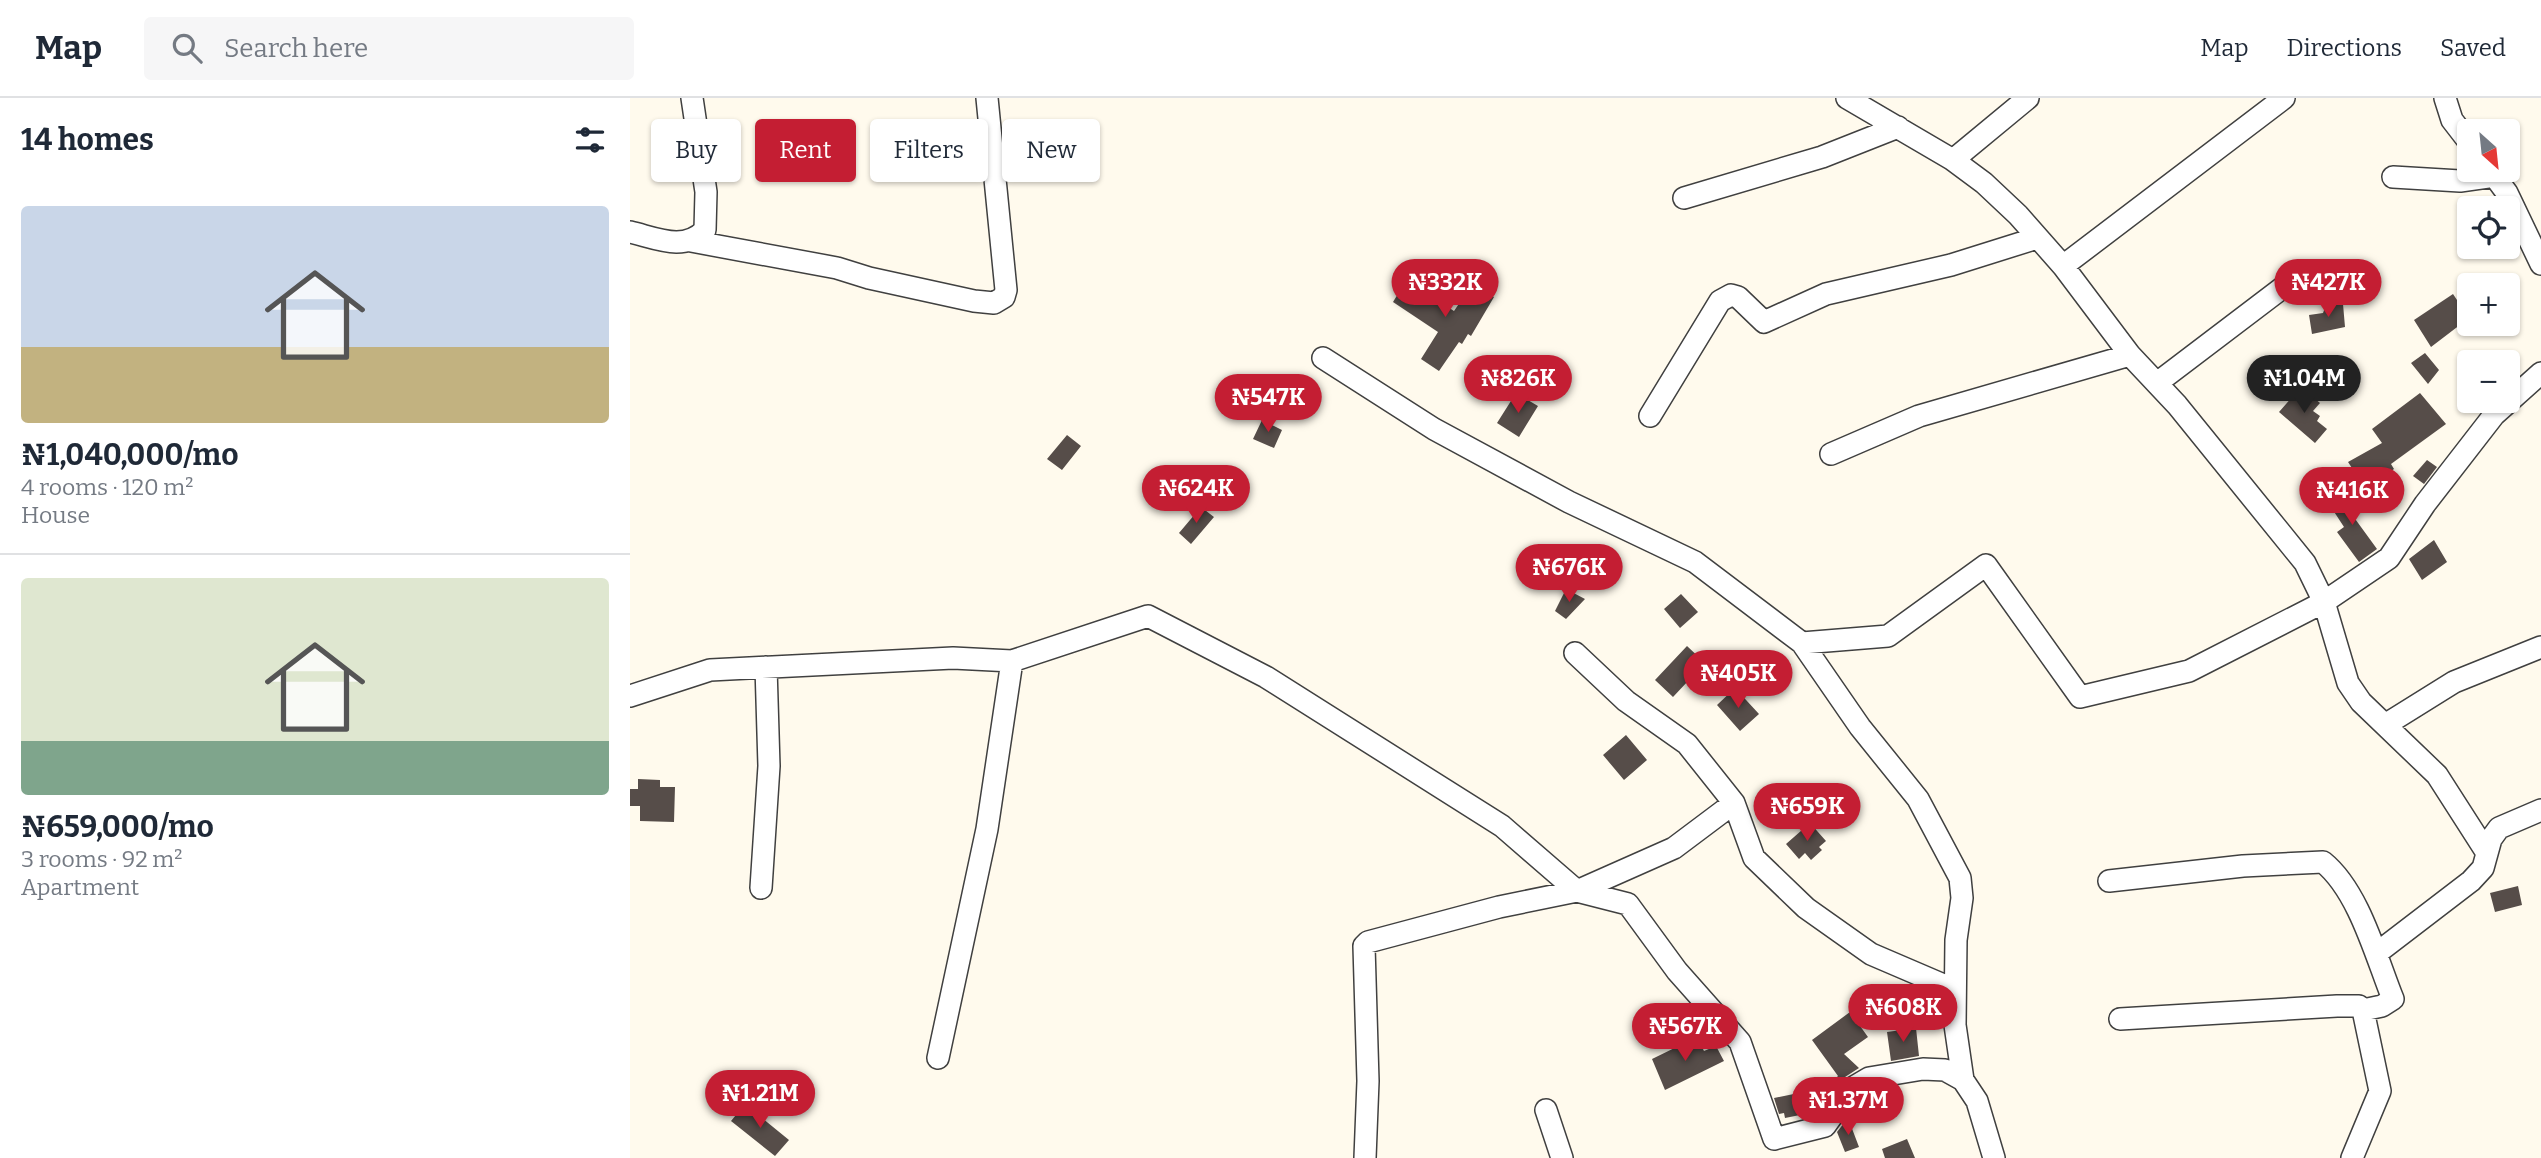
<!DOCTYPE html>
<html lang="en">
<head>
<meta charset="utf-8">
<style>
	:root { --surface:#fff; --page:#f6f6f7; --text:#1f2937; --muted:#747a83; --line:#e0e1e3; --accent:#c41e33 }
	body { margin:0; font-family:Bitter,serif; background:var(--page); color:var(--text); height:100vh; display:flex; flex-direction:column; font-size:26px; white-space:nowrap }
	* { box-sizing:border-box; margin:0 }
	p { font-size:23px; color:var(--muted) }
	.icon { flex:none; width:38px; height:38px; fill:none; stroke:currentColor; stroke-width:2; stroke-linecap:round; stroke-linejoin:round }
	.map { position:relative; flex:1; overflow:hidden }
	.details { display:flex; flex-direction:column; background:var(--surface); width:630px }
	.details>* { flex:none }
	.guide { position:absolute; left:21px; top:21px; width:665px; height:63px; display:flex; gap:14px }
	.needle { width:46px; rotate:153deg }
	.fabs { position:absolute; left:1827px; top:21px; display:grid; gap:14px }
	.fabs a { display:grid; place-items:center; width:63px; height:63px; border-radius:7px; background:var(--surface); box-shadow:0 2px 5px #0004; font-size:35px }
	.price { position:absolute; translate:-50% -60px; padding:0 16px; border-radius:24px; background:var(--accent); color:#fff; font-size:23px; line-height:46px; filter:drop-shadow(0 2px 4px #0008) }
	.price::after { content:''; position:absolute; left:50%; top:42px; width:21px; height:16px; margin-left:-10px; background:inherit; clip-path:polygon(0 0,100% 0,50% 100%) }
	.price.current { background:#222; color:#fff }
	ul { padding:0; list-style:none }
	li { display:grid; align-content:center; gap:14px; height:371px; padding:0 21px }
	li+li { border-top:2px solid var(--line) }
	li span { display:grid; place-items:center; height:217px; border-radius:7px; color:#555 }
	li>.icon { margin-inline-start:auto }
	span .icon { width:126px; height:126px; fill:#fffc; stroke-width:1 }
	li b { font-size:30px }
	h2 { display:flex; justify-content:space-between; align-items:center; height:84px; padding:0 21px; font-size:30px }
	.pill { padding:0 24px; border-radius:7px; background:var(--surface); box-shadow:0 2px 5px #0004; font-size:24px; line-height:63px }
	.pill.current { background:var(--accent); color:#fff }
	header { display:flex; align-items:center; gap:42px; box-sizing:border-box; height:98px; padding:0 35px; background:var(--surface); border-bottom:2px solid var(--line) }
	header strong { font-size:33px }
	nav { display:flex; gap:38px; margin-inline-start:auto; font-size:24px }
	.search { width:490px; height:63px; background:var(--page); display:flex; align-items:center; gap:18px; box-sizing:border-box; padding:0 24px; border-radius:7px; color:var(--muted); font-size:26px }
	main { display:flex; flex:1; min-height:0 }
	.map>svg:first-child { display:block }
</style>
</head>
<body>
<header>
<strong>Map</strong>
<div class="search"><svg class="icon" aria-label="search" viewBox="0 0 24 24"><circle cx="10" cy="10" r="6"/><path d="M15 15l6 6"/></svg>Search here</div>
<nav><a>Map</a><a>Directions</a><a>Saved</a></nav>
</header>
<main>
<section class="details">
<h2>14 homes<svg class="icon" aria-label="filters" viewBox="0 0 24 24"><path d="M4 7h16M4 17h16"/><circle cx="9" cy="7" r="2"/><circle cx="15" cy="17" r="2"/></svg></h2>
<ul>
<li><span style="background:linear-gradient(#c9d6e8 65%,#c2b280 0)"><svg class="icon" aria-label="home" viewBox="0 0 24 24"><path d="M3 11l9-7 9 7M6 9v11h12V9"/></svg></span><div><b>₦1,040,000/mo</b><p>4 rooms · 120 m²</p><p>House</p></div></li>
<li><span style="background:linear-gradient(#dfe7d0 75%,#7fa58c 0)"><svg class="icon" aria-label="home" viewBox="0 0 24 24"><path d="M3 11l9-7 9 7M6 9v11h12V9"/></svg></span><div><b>₦659,000/mo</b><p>3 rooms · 92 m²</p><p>Apartment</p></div></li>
</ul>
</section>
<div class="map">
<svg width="1911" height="1060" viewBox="0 0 1911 1060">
	<rect width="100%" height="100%" fill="#fffaed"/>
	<path fill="#564d49" d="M774 186 787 194 790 191 824 213 839 191 842 193 846 187 864 199 841 238 838 236 832 246 829 244 809 273 791 261 808 234 763 204Z
		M1823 196 1839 220 1801 249 1784 222Z
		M1713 206 1715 229 1682 236 1679 217 1693 215 1696 207Z
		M1795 255 1809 272 1798 286 1781 265Z
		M1671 289 1690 305 1683 313 1690 318 1687 323 1697 331 1685 345 1649 314Z
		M886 295 908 308 889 339 867 325Z
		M1790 295 1816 326 1761 366 1764 371 1736 391 1718 364 1752 345 1742 331Z
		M632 322 652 332 644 350 623 341Z
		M437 337 451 348 432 372 417 361Z
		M1797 362 1807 369 1794 386 1783 378Z
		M1719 393 1732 413 1723 418 1747 451 1729 464 1707 434 1714 429 1699 406Z
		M571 409 584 419 561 446 549 435Z
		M1804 442 1817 464 1792 482 1779 461Z
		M936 491 955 501 936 521 925 513Z
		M1051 496 1068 514 1050 530 1034 511Z
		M1057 548 1075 565 1043 599 1025 582Z
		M1105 590 1129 616 1110 633 1087 607Z
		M996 637 1017 662 994 682 973 657Z
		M8 681 30 682V689H45L44 724 10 723V708H0V691H8Z
		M1180 725 1196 743 1189 749 1192 752 1181 762 1175 755 1169 761 1156 746Z
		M1888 788 1892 807 1865 814 1860 795Z
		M1220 914 1238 939 1214 956 1229 970 1215 979 1207 989 1202 984 1208 978 1182 942Z
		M1286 930 1289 958 1261 963 1257 934Z
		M1067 939 1074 953 1086 948 1094 963 1035 992 1022 961Z
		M1188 991 1192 1009 1190 1013 1155 1020 1154 1015 1149 1016 1144 1000Z
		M115 1006 159 1042 145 1058 101 1023Z
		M1218 1020 1229 1049 1215 1054 1207 1034Z
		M1277 1041 1285 1060H1255L1252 1051Z"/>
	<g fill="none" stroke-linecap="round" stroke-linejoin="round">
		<defs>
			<path id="minor" d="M1217 0 1323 62 1354 85 1388 117 1433 168 1500 257 1547 307 1675 465 1694 504 1718 585 1731 604 1807 677 1857 755
				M1815 0 1822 22 1839 44
				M1323 62 1398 0
				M1860 72 1877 95 1911 166
				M1763 79 1830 83 1865 78
				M1054 100 1192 59 1268 29
				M0 134C26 140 54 154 75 132L76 94 62 0
				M61 143 207 170 239 180 344 203 364 205 374 199 376 192 357 0
				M1433 168 1654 0
				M693 260 804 331 939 404 1065 464 1172 545 1230 629 1288 701 1330 780 1332 800 1326 842 1325 927 1333 982 1347 1003 1364 1060
				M1527 285 1656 187
				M1020 318 1090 203 1101 197 1108 199 1134 224 1196 196 1321 167 1407 140
				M1201 356 1289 318 1500 257
				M1172 545 1258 538 1356 467 1450 599 1559 573 1694 504 1759 460 1795 406 1864 317 1911 275
				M945 555 996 603 1057 646 1104 705 1124 760 1176 810 1241 856 1325 892
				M0 598 80 572 323 560 382 563 518 518 636 579 872 728 947 793 998 806 1047 873 1110 944 1144 1041 1195 1028 1222 990 1239 980 1293 971 1315 972 1333 982
				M1755 627 1824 584 1911 549
				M1479 783 1613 768 1693 764C1729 793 1746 859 1763 901L1752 908 1733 912 1729 908H1707L1490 921
				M131 790 139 668 136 569
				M1747 855 1841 783 1853 770 1861 741 1869 730 1911 712
				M308 960 357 731 382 563
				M916 1012 932 1060
				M735 1060 738 983 734 848 738 844 869 809 947 793 1044 750 1104 705
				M1722 1060 1750 993 1733 912"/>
		</defs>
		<use href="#minor" stroke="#404040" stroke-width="24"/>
		<use href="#minor" stroke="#fff" stroke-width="21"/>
	</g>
</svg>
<div class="fabs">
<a><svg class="needle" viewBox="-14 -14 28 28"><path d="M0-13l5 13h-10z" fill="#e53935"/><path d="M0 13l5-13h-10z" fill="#747a83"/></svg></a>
<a><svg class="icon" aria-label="locate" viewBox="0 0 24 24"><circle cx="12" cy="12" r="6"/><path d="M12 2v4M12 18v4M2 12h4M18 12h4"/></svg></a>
<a>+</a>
<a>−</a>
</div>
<b class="price" style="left:815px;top:221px">₦332K</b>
<b class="price" style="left:1698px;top:221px">₦427K</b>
<b class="price" style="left:888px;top:317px">₦826K</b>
<b class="price current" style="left:1674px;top:317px">₦1.04M</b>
<b class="price" style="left:638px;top:336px">₦547K</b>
<b class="price" style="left:566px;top:427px">₦624K</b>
<b class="price" style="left:1722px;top:429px">₦416K</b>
<b class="price" style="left:939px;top:506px">₦676K</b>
<b class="price" style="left:1108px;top:612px">₦405K</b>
<b class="price" style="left:1177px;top:745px">₦659K</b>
<b class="price" style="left:1273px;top:946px">₦608K</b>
<b class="price" style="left:1055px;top:965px">₦567K</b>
<b class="price" style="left:130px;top:1032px">₦1.21M</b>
<b class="price" style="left:1218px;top:1039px">₦1.37M</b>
<div class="guide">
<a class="pill">Buy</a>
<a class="pill current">Rent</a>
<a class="pill">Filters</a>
<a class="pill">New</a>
</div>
</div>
</main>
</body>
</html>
